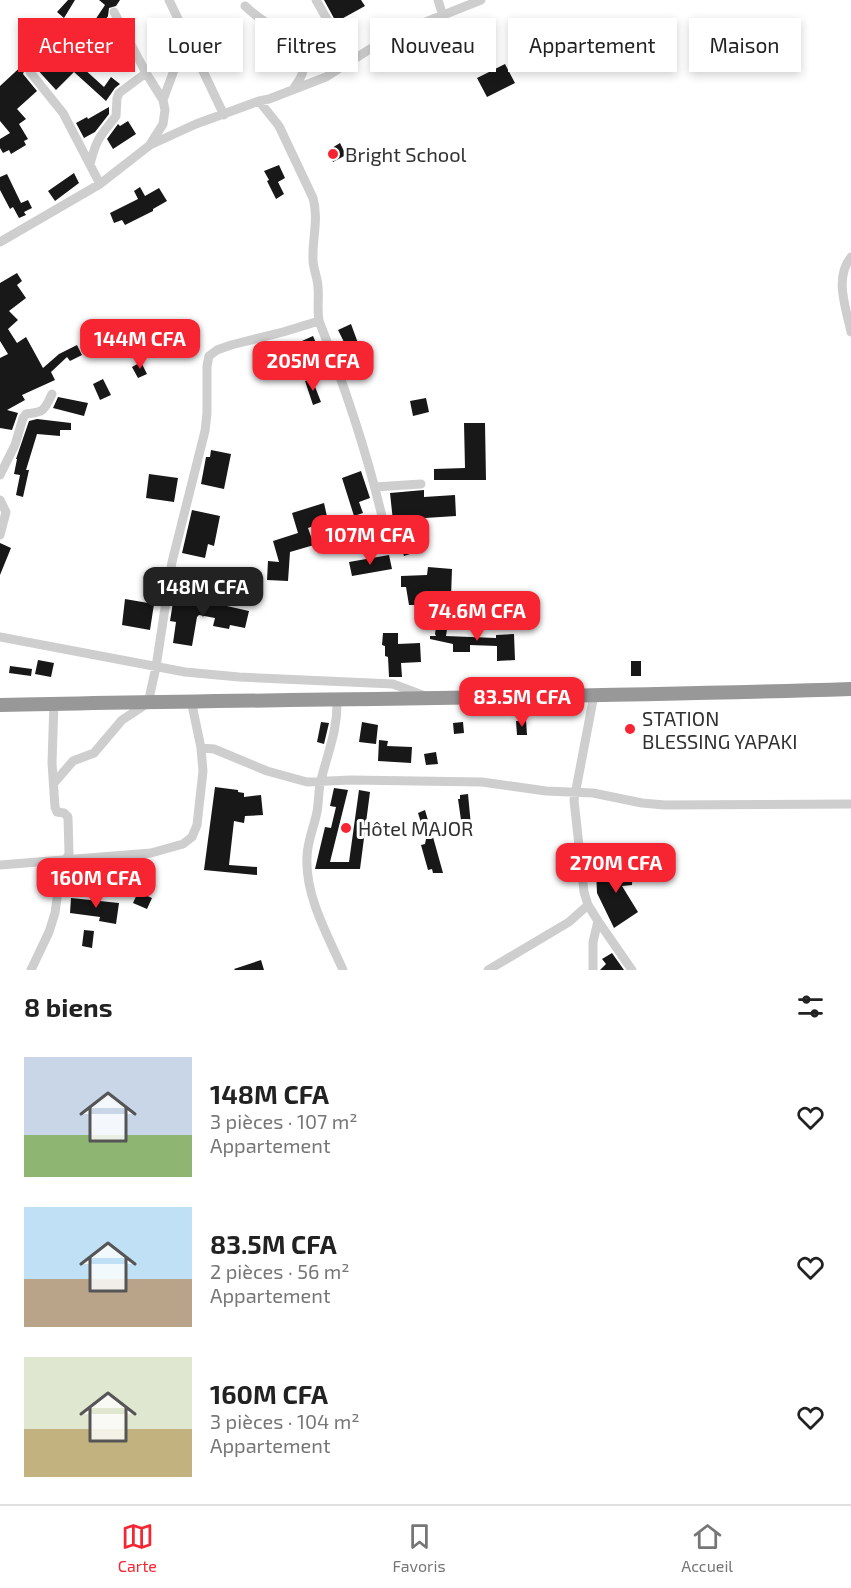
<!DOCTYPE html>
<html lang="fr">
<head>
<meta charset="utf-8">
<style>
	:root { --surface:#fff; --page:#f2f2f2; --text:#222; --muted:#767676; --line:#e0e0e0; --accent:#f62531 }
	body { margin:0; font-family:"Exo 2",sans-serif; background:var(--page); color:var(--text); height:100vh; display:flex; flex-direction:column; font-size:22px; white-space:nowrap }
	* { box-sizing:border-box; margin:0 }
	p { font-size:20px; color:var(--muted) }
	.icon { flex:none; width:33px; height:33px; fill:none; stroke:currentColor; stroke-width:2; stroke-linecap:round; stroke-linejoin:round }
	.map { position:relative; height:970px; overflow:hidden }
	.drawer { display:flex; flex-direction:column; background:var(--surface); flex:1 }
	.drawer>* { flex:none }
	.top-card { position:absolute; left:18px; top:18px; width:816px; height:54px; display:flex; gap:12px }
	.price { position:absolute; translate:-50% -51px; padding:0 14px; border-radius:12px; background:var(--accent); color:#fff; font-size:20px; line-height:39px; filter:drop-shadow(0 2px 3px #0008) }
	.price::after { content:''; position:absolute; left:50%; top:36px; width:18px; height:14px; margin-left:-9px; background:inherit; clip-path:polygon(0 0,100% 0,50% 100%) }
	.price.current { background:#222; color:#fff }
	ul { padding:0; list-style:none }
	li { display:flex; align-items:center; gap:18px; height:150px; padding:0 24px }
	li span { display:grid; place-items:center; flex:none; width:168px; height:120px; border-radius:0px; color:#555 }
	li>.icon { margin-inline-start:auto }
	span .icon { width:72px; height:72px; fill:#fffc; stroke-width:1 }
	li b { font-size:26px }
	h2 { display:flex; justify-content:space-between; align-items:center; height:72px; padding:0 24px; font-size:26px }
	.tag { padding:0 21px; border-radius:0px; background:var(--surface); box-shadow:0 3px 9px #0003; font-size:21px; line-height:54px }
	.tag.current { background:var(--accent); color:#fff }
	.tab-bar { display:flex; justify-content:space-around; align-items:center; height:84px; border-top:2px solid var(--line); background:var(--surface); font-size:16px; color:var(--muted) }
	.tab-bar a { display:grid; justify-items:center; gap:3px }
	.tab-bar .current { color:var(--accent) }
	.map>svg:first-child { display:block }
</style>
</head>
<body>
<div class="map">
<svg width="851" height="970" viewBox="0 0 851 970">
	<rect width="100%" height="100%" fill="#fff"/>
	<path fill="#181818" d="M68 0H75L64 18 57 12Z
		M99 0H120L116 6 109 8 108 16 102 25 95 20 105 5Z
		M324 0H361L365 6 336 22Z
		M44 38 54 47 50 52 63 63 78 46 91 59 83 68 104 87 111 77 120 84 115 88 106 101 74 72 56 90 35 67 26 66 23 74 37 91 17 109 26 119 19 124 28 139 24 141 26 145 11 154 9 150 3 153 0 148V139L10 133 0 121V86L27 61 25 60Z
		M505 64 515 83 487 97 477 78Z
		M109 107V114L95 132 84 138 76 123 87 117 88 119Z
		M128 121 136 134 113 149 107 139 118 124 120 126Z
		M340 143 346 155 333 162 327 151Z
		M279 165 285 178 278 182 284 194 276 199 267 181 269 180 264 171Z
		M74 173 79 183 55 201 48 191Z
		M7 174 21 203 28 200 32 208 24 212 26 215 19 218 13 207 10 209 0 190V177Z
		M140 187 145 196 159 188 167 201 153 209V211L125 225 122 220 114 223 110 213 138 199 134 191Z
		M17 273 22 281 17 285 26 298 9 311 18 320 8 329 17 343 26 337 43 368 59 354 77 345 82 355 70 361 67 357 51 372 55 380 22 395 25 400 7 410 18 413 12 430 0 428V358L8 354 0 341V283Z
		M351 324 358 343 349 347 347 343 345 344 338 330Z
		M313 336 323 359 303 367 293 345Z
		M141 362 147 374 138 378 132 367Z
		M103 379 111 395 100 400 93 384Z
		M312 379 321 402 313 405 305 381Z
		M58 397 88 403 84 416 53 408Z
		M426 398 429 412 413 416 410 401Z
		M37 419 71 423V430H60V436L37 434 26 470H29L23 497 16 495 20 475 14 474 17 459H16L29 421Z
		M464 423H485L486 480H434V469L465 468Z
		M211 450 231 454 224 489 201 484 206 457H210Z
		M361 471 370 498 359 502 363 513 354 516 342 478Z
		M149 474 178 478 174 502 146 498Z
		M424 490V497L455 495 456 516 425 518V520L393 521 390 493Z
		M324 503 328 521 308 528 314 545 290 552 288 581 267 580 268 561 279 562 273 541 298 533 292 513Z
		M192 510 220 516 214 546 208 544 205 558 182 553Z
		M411 533 416 552 404 556 398 537Z
		M0 543 11 548 0 575Z
		M389 555 392 569 352 576 349 562Z
		M428 567 452 569 451 597 418 595 419 605H409L406 587H401V576L427 575Z
		M174 596 209 606 210 604H218L249 611 245 628 230 625 229 629 213 626 215 618 199 615 197 617 192 646 173 643 176 622 170 621Z
		M125 599 154 604 150 630 122 625Z
		M437 620 448 623 446 636 496 638V635L514 634 515 660 497 661V646L470 645V652H453V644L430 639V636H436L435 634Z
		M383 633H398V644L420 643 421 662 401 663 402 677H389L388 657 385 656V646L382 645Z
		M38 660 54 663 51 677 35 674Z
		M631 661H641V676H631Z
		M10 666 32 669 31 676 9 673Z
		M526 720 527 735H517L516 721Z
		M321 722 329 723 324 744 317 742Z
		M362 722 378 725 376 744 359 742Z
		M463 722 464 733 454 734 453 723Z
		M379 740 388 741 387 746 412 747 411 763 378 761Z
		M436 752 438 764 426 765 424 754Z
		M215 787 238 790V792L244 793V797L261 795 263 815 245 816 244 823 234 821 229 865 257 867V875L204 870Z
		M334 788 348 790 330 862H349L359 790 370 792 360 869H315L325 827 331 828 336 807 330 806Z
		M468 794 471 826 462 827 458 799H460V795Z
		M425 810 433 837 443 873H433L432 869 428 870 421 845 425 844 426 839 418 813Z
		M633 866 632 885 622 886 638 912 614 928 597 893 596 871Z
		M138 892 152 898 147 909 133 903Z
		M71 898 119 903 116 924 99 921 100 917 70 913Z
		M84 930 94 931 92 948 82 946Z
		M612 953 624 970H600L606 964 602 959Z
		M261 960 264 970H235L234 969Z"/>
	<g fill="none" stroke-linecap="round" stroke-linejoin="round">
		<path stroke="#cecece" stroke-width="9" d="M169 0 224 115
			M316 0 351 61
			M438 0 443 16
			M245 6C251 11 257 17 264 21 282 33 308 44 303 71 302 77 297 83 294 88
			M114 12 146 73 163 100 165 110 163 124 151 143
			M30 72 63 113 100 184
			M163 100 187 35
			M259 101 279 126 313 198C319 219 312 239 313 260 313 269 318 278 318 288 319 299 317 309 319 321 345 387 368 455 384 525
			M90 164C97 137 100 137 116 116L117 98 119 93 146 73
			M0 242 100 184 150 145 196 124 259 101 269 99 326 77 370 49 418 25 481 0
			M851 257C834 278 846 308 851 332
			M0 475 15 445 23 418 26 414C44 412 44 411 52 394
			M375 487 421 484
			M0 500 6 512 0 535
			M0 637 185 672 239 677 393 684 425 696
			M337 700C338 729 328 752 321 780 318 791 319 802 317 812 314 827 307 842 307 857 305 896 328 936 343 970
			M201 748 214 749 267 771 307 782 351 780 482 782 546 791 593 793 642 803 665 805 851 804
			M54 783 73 761 94 753 122 720 148 703 156 667 172 562 205 431 207 413V366L209 356 217 350 231 345 283 332 319 321
			M0 865 151 853 183 844 192 837 197 825 203 771 201 748 191 700
			M598 921 632 970
			M31 970 49 932 55 913 61 868 69 854 68 817 64 813 57 812 55 807 52 763 54 702
			M488 970 569 922 588 905
			M593 970V942L598 921 588 905 584 892 574 800 594 695"/>
		<path stroke="#989898" stroke-width="14" d="M0 705C284 699 567 698 851 689"/>
	</g>
	<g fill="#f62531" stroke="#fff" stroke-width="2">
		<circle cx="333" cy="154" r="6"/>
		<circle cx="630" cy="729" r="6"/>
		<circle cx="346" cy="828" r="6"/>
	</g>
	<g text-anchor="middle" dominant-baseline="central" stroke-width="6" stroke-linejoin="round" paint-order="stroke">
		<g font-size="20" fill="#313131" stroke="#fff" text-anchor="start">
			<text x="345" y="154">Bright School</text>
			<text x="642" y="718">STATION<tspan x="642" dy="23">BLESSING YAPAKI</tspan></text>
			<text x="358" y="828">Hôtel MAJOR</text>
		</g>
	</g>
</svg>
<b class="price" style="left:140px;top:370px">144M CFA</b>
<b class="price" style="left:313px;top:392px">205M CFA</b>
<b class="price" style="left:370px;top:566px">107M CFA</b>
<b class="price current" style="left:203px;top:618px">148M CFA</b>
<b class="price" style="left:477px;top:642px">74.6M CFA</b>
<b class="price" style="left:522px;top:728px">83.5M CFA</b>
<b class="price" style="left:616px;top:894px">270M CFA</b>
<b class="price" style="left:96px;top:909px">160M CFA</b>
<div class="top-card">
<a class="tag current">Acheter</a>
<a class="tag">Louer</a>
<a class="tag">Filtres</a>
<a class="tag">Nouveau</a>
<a class="tag">Appartement</a>
<a class="tag">Maison</a>
</div>
</div>
<section class="drawer">
<h2>8 biens<svg class="icon" aria-label="filters" viewBox="0 0 24 24"><path d="M4 7h16M4 17h16"/><circle cx="9" cy="7" r="2"/><circle cx="15" cy="17" r="2"/></svg></h2>
<ul>
<li><span style="background:linear-gradient(#c9d6e8 65%,#8fb573 0)"><svg class="icon" aria-label="home" viewBox="0 0 24 24"><path d="M3 11l9-7 9 7M6 9v11h12V9"/></svg></span><div><b>148M CFA</b><p>3 pièces · 107 m²</p><p>Appartement</p></div><svg class="icon" aria-label="heart" viewBox="0 0 24 24"><path d="M12 20l-8-8c-3-5 5-10 8-4 3-6 11-1 8 4z"/></svg></li>
<li><span style="background:linear-gradient(#bfe0f5 60%,#b9a48a 0)"><svg class="icon" aria-label="home" viewBox="0 0 24 24"><path d="M3 11l9-7 9 7M6 9v11h12V9"/></svg></span><div><b>83.5M CFA</b><p>2 pièces · 56 m²</p><p>Appartement</p></div><svg class="icon" aria-label="heart" viewBox="0 0 24 24"><path d="M12 20l-8-8c-3-5 5-10 8-4 3-6 11-1 8 4z"/></svg></li>
<li><span style="background:linear-gradient(#dfe7d0 60%,#c2b280 0)"><svg class="icon" aria-label="home" viewBox="0 0 24 24"><path d="M3 11l9-7 9 7M6 9v11h12V9"/></svg></span><div><b>160M CFA</b><p>3 pièces · 104 m²</p><p>Appartement</p></div><svg class="icon" aria-label="heart" viewBox="0 0 24 24"><path d="M12 20l-8-8c-3-5 5-10 8-4 3-6 11-1 8 4z"/></svg></li>
</ul>
</section>
<nav class="tab-bar">
<a class="current"><svg class="icon" aria-label="map" viewBox="0 0 24 24"><path d="M3 6l6-2 6 2 6-2v14l-6 2-6-2-6 2zM9 4v14M15 6v14"/></svg>Carte</a>
<a><svg class="icon" aria-label="saved" viewBox="0 0 24 24"><path d="M7 4h10v16l-5-4-5 4z"/></svg>Favoris</a>
<a><svg class="icon" aria-label="home" viewBox="0 0 24 24"><path d="M3 11l9-7 9 7M6 9v11h12V9"/></svg>Accueil</a>
</nav>
</body>
</html>
